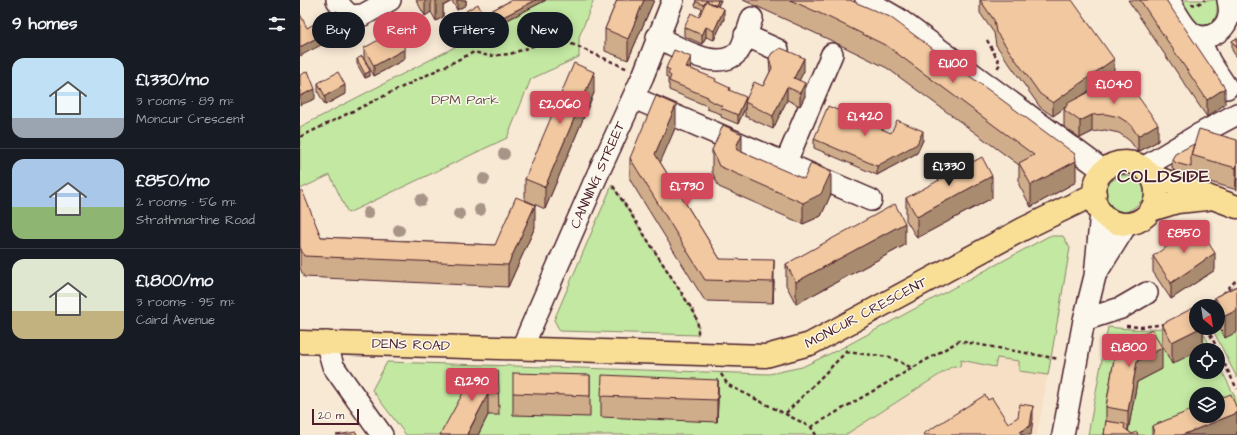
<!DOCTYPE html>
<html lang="en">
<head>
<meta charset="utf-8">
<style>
	:root { --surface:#171b24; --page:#20242c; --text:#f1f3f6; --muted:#9ea1a6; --line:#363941; --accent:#d1495b }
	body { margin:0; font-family:"Architects Daughter",sans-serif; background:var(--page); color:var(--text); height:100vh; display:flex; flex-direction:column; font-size:15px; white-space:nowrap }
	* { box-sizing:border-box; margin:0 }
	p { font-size:13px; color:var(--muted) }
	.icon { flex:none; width:22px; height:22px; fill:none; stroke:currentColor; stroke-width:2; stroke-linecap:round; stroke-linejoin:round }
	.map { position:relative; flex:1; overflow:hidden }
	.drawer { display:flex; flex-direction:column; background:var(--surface); width:300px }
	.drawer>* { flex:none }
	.top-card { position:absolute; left:12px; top:12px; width:380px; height:36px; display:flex; gap:8px }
	.needle { width:26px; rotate:150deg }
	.fabs { position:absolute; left:889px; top:299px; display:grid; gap:8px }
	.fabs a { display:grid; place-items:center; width:36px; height:36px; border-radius:50%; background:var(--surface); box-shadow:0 2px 10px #0003; font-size:20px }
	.scale { position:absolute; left:12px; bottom:10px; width:47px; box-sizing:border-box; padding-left:4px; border:2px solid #4a1f2b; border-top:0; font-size:11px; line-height:14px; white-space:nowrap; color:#4a1f2b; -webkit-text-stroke:3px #fbf7ec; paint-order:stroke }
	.price { position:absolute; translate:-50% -34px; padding:0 9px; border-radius:4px; background:var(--accent); color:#fff; font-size:13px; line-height:26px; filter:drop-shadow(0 1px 2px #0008) }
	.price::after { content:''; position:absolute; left:50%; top:24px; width:12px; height:9px; margin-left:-6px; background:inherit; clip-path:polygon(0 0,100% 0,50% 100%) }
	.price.selected { background:#222; color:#fff }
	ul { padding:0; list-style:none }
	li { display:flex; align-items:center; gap:12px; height:100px; padding:0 12px }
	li+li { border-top:1px solid var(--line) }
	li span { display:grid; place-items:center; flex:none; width:112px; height:80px; border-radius:12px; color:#555 }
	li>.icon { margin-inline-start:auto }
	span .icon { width:48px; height:48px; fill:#fffc; stroke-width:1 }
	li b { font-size:17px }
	h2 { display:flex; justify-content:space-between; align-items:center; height:48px; padding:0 12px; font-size:17px }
	.chip { padding:0 14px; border-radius:18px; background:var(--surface); box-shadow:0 2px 10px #0003; font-size:14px; line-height:36px }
	.chip.selected { background:var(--accent); color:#fff }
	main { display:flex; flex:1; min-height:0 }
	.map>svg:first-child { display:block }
</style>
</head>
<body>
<main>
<section class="drawer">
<h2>9 homes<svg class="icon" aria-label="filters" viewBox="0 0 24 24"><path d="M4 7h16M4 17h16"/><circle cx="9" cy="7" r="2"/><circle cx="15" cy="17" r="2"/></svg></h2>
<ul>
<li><span style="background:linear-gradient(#bfe0f5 75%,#9aa5b1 0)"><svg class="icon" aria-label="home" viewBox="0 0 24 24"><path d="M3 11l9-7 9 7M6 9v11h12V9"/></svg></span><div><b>£1,330/mo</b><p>3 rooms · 89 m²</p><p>Moncur Crescent</p></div></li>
<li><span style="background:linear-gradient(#a9c7e8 60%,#8fb573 0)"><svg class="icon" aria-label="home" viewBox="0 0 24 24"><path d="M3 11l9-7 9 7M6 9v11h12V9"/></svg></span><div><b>£850/mo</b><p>2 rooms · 56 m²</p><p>Strathmartine Road</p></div></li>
<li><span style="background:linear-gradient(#dfe7d0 65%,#c2b280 0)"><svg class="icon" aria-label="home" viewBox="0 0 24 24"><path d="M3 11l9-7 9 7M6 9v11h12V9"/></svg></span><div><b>£1,800/mo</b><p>3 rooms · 95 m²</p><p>Caird Avenue</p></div></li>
</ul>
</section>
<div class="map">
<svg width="937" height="435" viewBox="0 0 937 435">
	<rect width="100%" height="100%" fill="#f8e9d5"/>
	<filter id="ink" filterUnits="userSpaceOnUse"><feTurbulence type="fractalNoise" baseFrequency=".025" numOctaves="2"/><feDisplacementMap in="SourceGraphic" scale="8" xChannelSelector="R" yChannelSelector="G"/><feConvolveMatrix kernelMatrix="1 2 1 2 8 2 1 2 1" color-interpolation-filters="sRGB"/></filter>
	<g filter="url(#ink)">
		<path fill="#f6dfc5" d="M697 358 720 361 719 371 748 375 737 435H545L654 366 660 367 661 360 695 367Z"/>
		<path fill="#c3e8a2" stroke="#868466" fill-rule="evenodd" d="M246 0H294L279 37V57L231 79 207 138 48 213 30 175 0 189V127Z
			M881 0H917C918 16 916 26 897 25Z
			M823 175 840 179 847 188C846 200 834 209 824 213 798 207 798 183 823 175Z
			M312 185 395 314 398 325V335L260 331 254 320Z
			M749 236H763L770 248 748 375 719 371V361L697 358 695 367 661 360 660 367 653 366 545 435H106L72 390 87 362 469 374 502 367 546 346Z
			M937 287V378L912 328H918V306Z
			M896 319V328H901L912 350H896V372H918V363L937 401V435H788L808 327C844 331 861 331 896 319ZM896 394H918V416H896Z"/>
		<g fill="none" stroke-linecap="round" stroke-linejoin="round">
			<defs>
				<path id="minor" d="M37 0 42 8 50 16 63 15 90 0
					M566 0 597 18 804 171
					M869 0C875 10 882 26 892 33 905 43 926 32 929 15 930 11 929 5 928 0
					M445 35 478 50
					M357 37C378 47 418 73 438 52 443 47 449 26 452 18
					M898 37 910 62 927 88
					M334 98 571 200
					M486 162 532 54
					M843 168 896 136 937 114
					M797 272 827 224
					M784 320 821 308 847 293
					M26 342 33 366 82 435
					M222 348 296 178 343 76 373 0
					M763 435 784 320 795 276 801 212"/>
				<path id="major" d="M794 193a31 31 0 1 1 62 0a31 31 0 1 1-62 0Z
					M850 175 937 207
					M851 210 877 202 907 199
					M0 342 466 356 510 344 723 229 795 194"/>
			</defs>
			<use href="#minor" stroke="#4a1f2b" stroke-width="24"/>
			<use href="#major" stroke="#4a1f2b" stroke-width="25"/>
			<path stroke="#4a1f2b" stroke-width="2.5" stroke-dasharray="4 3" stroke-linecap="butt" d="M891 4 896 5 905 0
				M687 40 700 64 696 70
				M0 137 174 52 189 56 210 54 239 44 265 41 328 69
				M313 186 395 314 398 325V336
				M923 294 937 279
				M906 306 917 298
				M826 326 842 327 865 324
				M907 328 918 350
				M918 351 937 389
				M546 352 590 357 612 368
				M421 374 428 385 511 427 516 435
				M486 413 546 352V346
				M511 427 659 341 759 359"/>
			<use href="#minor" stroke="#fbf7ec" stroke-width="21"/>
			<use href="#major" stroke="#f9df96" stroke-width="22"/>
		</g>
		<g fill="#a99588">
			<circle cx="237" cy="99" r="6"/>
			<circle cx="204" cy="154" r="6"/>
			<circle cx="184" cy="179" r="6"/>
			<circle cx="121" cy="200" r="6"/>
			<circle cx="180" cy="210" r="6"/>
			<circle cx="68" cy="213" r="6"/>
			<circle cx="159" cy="214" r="6"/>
			<circle cx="99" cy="230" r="6"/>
		</g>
		<path fill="#cfac8a" stroke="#4a1f2b" d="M116 0H166V5L157 10 152 1 143 6V17L136 21 131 12 125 16Z
			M212 0H246L176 36 166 15V11L183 15Z
			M317 0H354L328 60 305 51V29Z
			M396 0H421L418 6 424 19 414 40 406 37 402 44 384 36V27L399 17 402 9 395 6Z
			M443 0H550L776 182 731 207 719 185V165L587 68 528 39Z
			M680 0 814 73 777 99 827 89 858 141 838 152 830 141 819 133 805 130 792 132 780 138 764 127V110L767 106 753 116 740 107 696 45 694 33 680 13Z
			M828 0H866L925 104 907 117Z
			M937 38V58L932 50V41Z
			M64 48 105 59 74 76 64 58Z
			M469 58 504 71 499 80 505 96 500 106 487 100 473 129 445 116V108L438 124 421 117V114L407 109V106L369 90V84H368V78L366 77V68L391 66 390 68 416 82 446 101 463 86 470 72Z
			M57 59 70 76 65 78 57 64Z
			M18 83 45 94 25 105 18 92Z
			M294 93 245 209 225 200V179Z
			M376 126 360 162 420 259 474 282 473 303 405 301 330 180V158Z
			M514 139 623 140 617 153 577 175 514 148Z
			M937 140V190L876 172 872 168V159Z
			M412 150 442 152 531 194 521 216 503 224 419 187 412 172Z
			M0 191 21 237 195 245 235 227 208 287 4 277 0 268Z
			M606 198H692L617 238 606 220Z
			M605 245 496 304 486 285V264Z
			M853 256 915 270 871 299 853 272Z
			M937 286 925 338 918 325V306H915V297Z
			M862 324 903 328V348L899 350H896L872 364 862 345Z
			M816 347 862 369 837 382 828 431 832 434 804 435 806 421V407Z
			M198 371 199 415H188L178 435H140Z
			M290 375V417L213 415V393Z
			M418 380V401L417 422 301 417V396Z
			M937 409V434L936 435H852V426Z"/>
		<path fill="#a98c70" stroke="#4a1f2b" d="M125 0H131V12L125 16Z
			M136 0H152V1L143 6V17L136 21Z
			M157 0H166V5L157 10Z
			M236 0H246L176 36V31Z
			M344 0H354L328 60V39Z
			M418 0H421L414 14V9Z
			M424 9V19L414 40V31Z
			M44 23V33L0 56V47Z
			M406 27V37L402 44V35Z
			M105 49V59L74 76V66Z
			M391 57V66L386 76V67Z
			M504 58V71L494 91V78Z
			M814 59V73L753 116V103Z
			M70 71V76L65 78V74Z
			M294 72V93L245 209V187Z
			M827 78V95L825 89Z
			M505 83V96L500 106V93Z
			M45 85V94L25 105V96Z
			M487 87V100L473 129V116Z
			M925 88V104L907 117V100Z
			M15 89V99L0 105V96Z
			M446 97 445 108 438 124V115Z
			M376 105V126L355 175V154Z
			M792 115V132L780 138V121Z
			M858 124V141L838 152V136Z
			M623 131V140L617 153 577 175V166Z
			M442 134V155L436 169V147Z
			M776 161V182L731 207V185Z
			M937 163V180H936V189V168Z
			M531 172V194L521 216 503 224V203Z
			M692 176V198L617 238V217Z
			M235 205V227L208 287V265Z
			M605 223V245L496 304V282Z
			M915 253V270L871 299V283Z
			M474 260V282L473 303V282Z
			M937 310V332L925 338V316Z
			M900 328H903V348L899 350H896V352L872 364V342Z
			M862 348V369L837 382 828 432V411L837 361Z
			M418 380V401L417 422V400Z
			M188 394V415L178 435H167Z
			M733 406V419L731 435H720V432Z
			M937 413V434L936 435H882Z"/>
		<path fill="#f1c8a0" stroke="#4a1f2b" d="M212 0H236L176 31 166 11 178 4 183 15Z
			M317 0H344L328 39 305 29Z
			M396 0H418L416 6 406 1 404 5 395 1Z
			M490 0H550L590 17 775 154 776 161 731 185 719 163 734 155 587 46 528 17Z
			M680 0H772L814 59 753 103 740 94 696 32 694 20Z
			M840 0H866L925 88 907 100Z
			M406 1 424 9 414 31 406 27 402 35 384 27 391 13 399 17Z
			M37 11 44 23 0 47V14L7 28Z
			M95 31 105 49 74 66 64 48Z
			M937 38V48L932 41Z
			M481 48 504 58 494 78 505 83 500 93 487 87 473 116 445 102 454 82 463 86 472 68 469 58 472 53Z
			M374 50 391 57 386 67 416 79 415 81 430 88 429 90 446 97 438 115 421 108 422 106 407 99 408 97 369 81 371 76 368 74 370 70 366 68Z
			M62 56 70 71 65 74 57 59Z
			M274 63 294 72 245 187 225 179Z
			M8 71 15 89 0 96V75Z
			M38 72 45 85 25 96 18 83Z
			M813 75 827 78 825 89 834 91 858 124 838 136 830 124 819 117 805 114 792 115 780 121 764 110 768 103 805 84 806 80 812 82Z
			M356 96 376 105 355 154 420 259 474 260 473 282 405 280 330 158Z
			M528 106 591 133 597 120 623 131 617 144 577 166 514 139Z
			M423 125 442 134 436 147 437 150 504 179 511 163 531 172 521 194 503 203 419 166 412 150Z
			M899 129 937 140V163L936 168 891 155Z
			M894 144 891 155V167L876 163 872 159 875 154Z
			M682 157 692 176 617 217 606 198Z
			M2 190 21 237 195 245 216 197 235 205 208 265 4 256 0 247V191Z
			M595 204 605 223 496 282 486 264Z
			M897 226 915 253 871 283 853 256Z
			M937 286V310L925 316 915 297Z
			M893 308 896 313V328H900L872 342 862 324Z
			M852 329 862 348 837 361 828 411 806 407 816 347Z
			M175 371H198L199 393 188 394 167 434 168 435H140Z
			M213 373 290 375V396L213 393Z
			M302 375 418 380 417 400 301 396Z
			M931 394 937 409V413L882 435H855L852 426 896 408V416H918V399Z
			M685 395 688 400 692 398 708 423 718 417 720 404 733 406 730 426 720 432 722 435H624L623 434Z
			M806 421 825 424 824 428 832 434 837 432 838 435H804Z
			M56 432 57 435H36Z"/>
	</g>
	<g text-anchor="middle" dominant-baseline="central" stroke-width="3" stroke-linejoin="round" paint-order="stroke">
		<g font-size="14" fill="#685149" stroke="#fbf7ec">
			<text x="165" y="100">DPM Park</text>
		</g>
		<g font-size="14" fill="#4a1f2b" stroke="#fbf7ec">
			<text transform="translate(298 175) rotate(-66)">CANNING STREET</text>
			<text transform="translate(566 313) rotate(-28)">MONCUR CRESCENT</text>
			<text transform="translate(111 345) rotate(2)">DENS ROAD</text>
		</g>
		<g font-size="18" font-weight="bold" letter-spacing="1" fill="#4a1f2b" stroke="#fbf7ec">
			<text x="864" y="176">COLDSIDE</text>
		</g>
	</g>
</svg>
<div class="fabs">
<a><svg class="needle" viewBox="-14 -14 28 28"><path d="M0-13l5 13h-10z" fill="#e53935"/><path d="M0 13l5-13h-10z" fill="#9ea1a6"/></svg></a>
<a><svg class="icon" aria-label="locate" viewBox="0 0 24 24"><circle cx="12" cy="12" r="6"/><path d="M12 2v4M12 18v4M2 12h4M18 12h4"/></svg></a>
<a><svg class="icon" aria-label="layers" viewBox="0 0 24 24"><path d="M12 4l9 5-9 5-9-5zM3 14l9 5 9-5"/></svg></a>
</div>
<div class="scale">20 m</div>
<b class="price" style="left:653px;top:84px">£1,100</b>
<b class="price" style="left:814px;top:105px">£1,040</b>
<b class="price" style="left:260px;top:125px">£2,060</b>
<b class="price" style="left:565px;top:137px">£1,420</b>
<b class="price selected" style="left:649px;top:187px">£1,330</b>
<b class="price" style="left:387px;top:207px">£1,730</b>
<b class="price" style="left:884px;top:254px">£850</b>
<b class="price" style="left:829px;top:368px">£1,800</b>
<b class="price" style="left:172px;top:402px">£1,290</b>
<div class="top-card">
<a class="chip">Buy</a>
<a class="chip selected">Rent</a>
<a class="chip">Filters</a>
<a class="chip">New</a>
</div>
</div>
</main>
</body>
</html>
